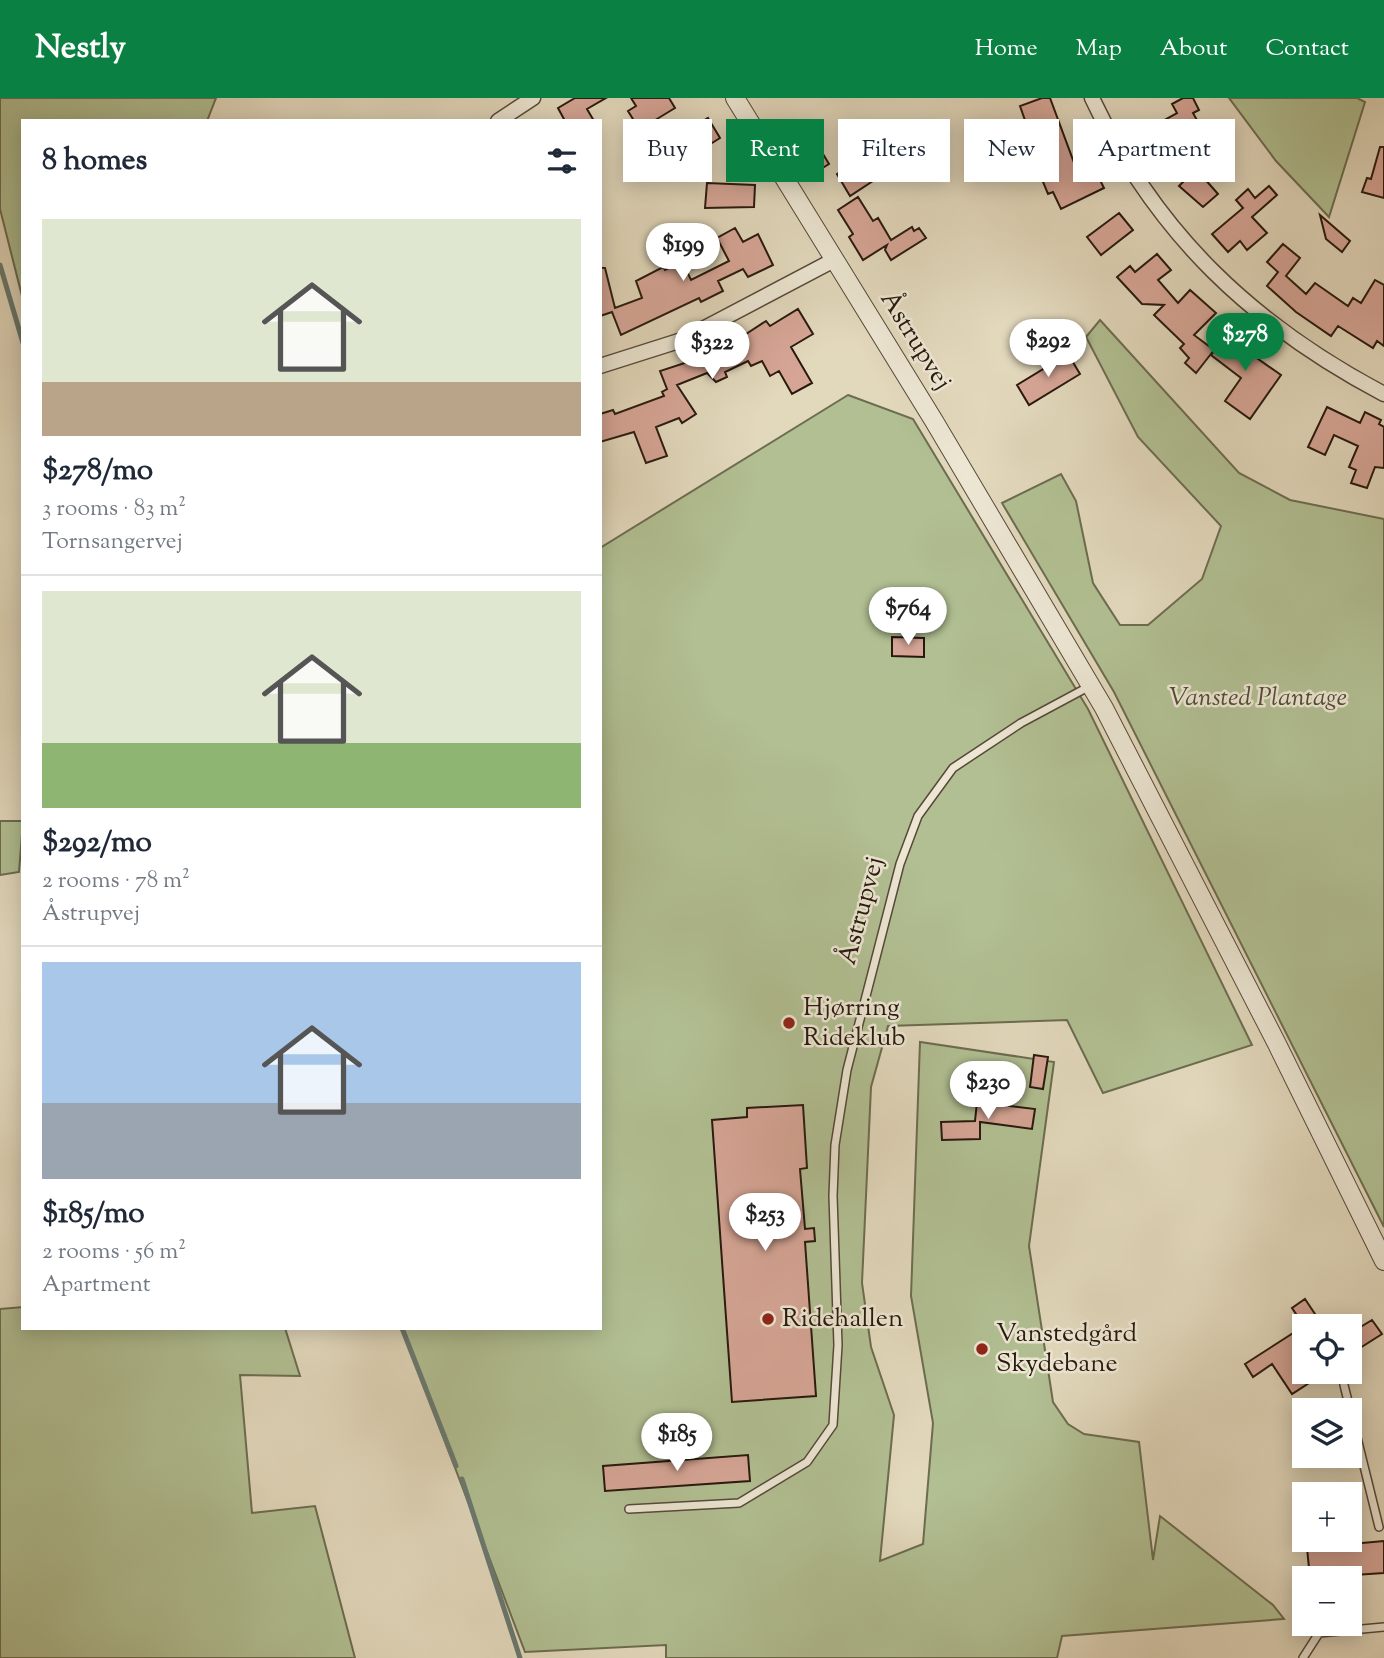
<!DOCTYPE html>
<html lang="en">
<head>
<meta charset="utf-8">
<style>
	:root { --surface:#fff; --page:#f6f6f7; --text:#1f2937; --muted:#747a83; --line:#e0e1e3; --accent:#0b8043 }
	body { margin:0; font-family:"Sorts Mill Goudy",serif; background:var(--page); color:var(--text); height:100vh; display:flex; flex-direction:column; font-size:26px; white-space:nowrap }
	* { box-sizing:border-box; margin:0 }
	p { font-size:23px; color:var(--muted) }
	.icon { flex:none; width:38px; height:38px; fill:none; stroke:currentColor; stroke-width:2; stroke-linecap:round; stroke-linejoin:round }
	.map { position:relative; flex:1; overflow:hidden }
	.drawer { position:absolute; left:21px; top:21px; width:581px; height:1211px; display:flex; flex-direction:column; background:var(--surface); border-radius:0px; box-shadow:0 4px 18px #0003 }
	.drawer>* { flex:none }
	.top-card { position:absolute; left:623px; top:21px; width:654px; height:63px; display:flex; gap:14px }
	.buttons { position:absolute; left:1292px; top:1216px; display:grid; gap:14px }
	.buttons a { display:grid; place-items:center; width:70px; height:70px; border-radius:0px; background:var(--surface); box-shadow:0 4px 18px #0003; font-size:35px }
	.price { position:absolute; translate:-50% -60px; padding:0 16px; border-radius:24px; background:#fff; color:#222; font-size:23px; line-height:46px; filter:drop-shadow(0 2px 4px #0008) }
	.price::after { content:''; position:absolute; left:50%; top:42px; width:21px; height:16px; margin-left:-10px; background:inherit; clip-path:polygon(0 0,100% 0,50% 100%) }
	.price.active { background:var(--accent); color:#fff }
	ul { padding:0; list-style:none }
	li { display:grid; align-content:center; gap:14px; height:371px; padding:0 21px }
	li+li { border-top:2px solid var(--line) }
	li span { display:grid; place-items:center; height:217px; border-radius:0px; color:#555 }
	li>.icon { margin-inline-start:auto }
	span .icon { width:126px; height:126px; fill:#fffc; stroke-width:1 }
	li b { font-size:30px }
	h2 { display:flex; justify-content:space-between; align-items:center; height:84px; padding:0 21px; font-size:30px }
	.tag { padding:0 24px; border-radius:0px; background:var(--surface); box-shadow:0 4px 18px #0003; font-size:24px; line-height:63px }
	.tag.active { background:var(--accent); color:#fff }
	header { display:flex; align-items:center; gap:42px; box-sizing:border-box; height:98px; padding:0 35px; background:var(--accent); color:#fff }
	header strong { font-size:33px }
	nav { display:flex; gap:38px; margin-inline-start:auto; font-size:24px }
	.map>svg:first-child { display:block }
</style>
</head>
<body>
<header>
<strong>Nestly</strong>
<nav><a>Home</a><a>Map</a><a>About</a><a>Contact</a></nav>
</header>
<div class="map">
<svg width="1384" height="1560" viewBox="0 0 1384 1560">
	<rect width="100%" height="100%" fill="#e2d8bc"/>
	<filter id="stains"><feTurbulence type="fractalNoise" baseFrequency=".00286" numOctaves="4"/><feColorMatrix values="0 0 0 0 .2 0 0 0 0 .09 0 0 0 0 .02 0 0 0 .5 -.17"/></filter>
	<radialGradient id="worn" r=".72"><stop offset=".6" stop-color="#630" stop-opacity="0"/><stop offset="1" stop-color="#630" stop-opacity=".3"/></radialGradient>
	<path fill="#b1bf92" stroke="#6c6c50" stroke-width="2" d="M0 0H216L207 23H23V202L0 111Z
		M1229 0H1357L1365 4 1329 119 1276 63Z
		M1100 222 1239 375 1290 402 1384 421V1129L1114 594 1002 405 1061 376 1076 403 1093 485 1120 527H1148L1202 481 1221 428 1138 339 1086 239Z
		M848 297 913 321 1088 611 1252 947 1103 995 1067 922 888 928 871 989 862 1185 871 1249 894 1317 880 1463 923 1446 933 1325 911 1198 920 944 1054 964 1029 1148 1053 1304 1068 1326 1084 1336 1139 1344 1153 1462 1160 1418 1273 1507 1284 1521 1062 1538 1057 1560H666V1547L525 1554 402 1230H600V450Z
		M0 723H23L19 774 0 777Z
		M23 1209V1230H285L300 1278 240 1277 252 1415 315 1408 355 1560H0V1211Z"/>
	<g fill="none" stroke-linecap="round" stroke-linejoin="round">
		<path stroke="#697970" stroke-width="5" d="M0 167 23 245
			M402 1230 456 1368
			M462 1381 520 1560"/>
	</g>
	<path fill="#d6a596" stroke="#28190e" stroke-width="2" d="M575 0H606L587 11 594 23H565L558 10Z
		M631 0H669L675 10 652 24 669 54 645 69 636 54 649 47 628 13 636 8Z
		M1042 0H1050L1079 78 1094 70 1104 90 1061 111 1053 94 1048 96 1029 50 1034 48 1020 8Z
		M1183 0H1193L1199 12 1193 15 1216 57 1199 71 1180 49 1156 62 1141 35 1177 15 1172 6Z
		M708 20 720 40 680 65 667 45Z
		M803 23 829 66 811 77 784 31Z
		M1380 49H1384V100L1362 94 1367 80 1371 81Z
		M861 61 867 69 874 65 882 77 850 98 837 76Z
		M1196 71 1218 96 1203 109 1179 88Z
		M707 85 755 87 754 109 705 110Z
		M1269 88 1277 97 1252 119 1267 135 1247 152 1240 143 1228 154 1212 136 1243 110 1236 102 1248 91 1255 100Z
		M858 99 873 123 878 120 891 142 912 129 914 133 919 130 926 140 891 162 885 152 887 147 863 162 849 139 853 136 838 112Z
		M1119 115 1133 132 1101 157 1087 139Z
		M1320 117 1350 143 1342 154 1326 141Z
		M735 130 743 144 758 136 773 167 748 179 743 171 718 183 723 193 701 204 699 200 621 237 612 214 600 218V170H605L615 210 642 200 636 183 663 169 665 172 682 163 691 182 729 163 717 140Z
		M1283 146 1300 160 1286 178 1306 196 1315 185 1348 208 1353 200 1361 205 1375 182 1384 187V248L1377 243 1373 250 1338 228 1331 238 1296 214 1267 188 1278 174 1267 164Z
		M1157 156 1171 172 1158 182 1178 205 1190 192 1216 215 1194 237 1214 252 1196 275 1185 265 1189 260 1180 250 1184 246 1154 217 1164 207 1142 206 1117 179 1130 168 1135 174Z
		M798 211 813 236 791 249 812 285 792 296 779 273 770 278 762 263 751 268 748 263 725 274 727 279 716 284 707 275 677 287 696 316 682 325 679 320 656 329 667 358 646 365 634 334 600 344V316L613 312 615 316 664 298 662 294 667 291 660 273 706 258 744 240 743 238 766 223 770 228Z
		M1235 228 1252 242 1244 251 1281 277 1250 321 1225 303 1241 280 1211 257Z
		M1068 256 1080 276 1029 307 1017 287Z
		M1327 309 1360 325 1365 314 1381 322 1379 326 1384 329V370L1375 369 1367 390 1351 385 1356 372 1349 369 1358 348 1334 337 1325 357 1308 349Z
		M892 539 924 540V559L892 558Z
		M1034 957 1048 959 1043 991 1030 989Z
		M977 1004 1035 1011 1032 1031 980 1024V1041L942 1042 941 1024 975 1023Z
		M803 1007 807 1070 800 1071 805 1131 814 1130 815 1143 805 1144 816 1298 732 1304 712 1022 747 1019V1010Z
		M1305 1201 1323 1228H1304V1274H1326L1292 1296 1272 1266 1253 1279 1245 1266 1304 1228 1292 1210Z
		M1372 1222 1382 1236 1349 1257V1236Z
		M748 1357 750 1383 605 1393 603 1368Z
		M1384 1443V1475L1310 1480 1307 1450Z"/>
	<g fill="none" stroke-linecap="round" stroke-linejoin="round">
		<defs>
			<path id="service" d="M1344 1287 1379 1429
				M629 1411 739 1405 807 1364 833 1327 838 1247 833 1098 835 1047 847 972 900 766 918 718 953 670 1021 625 1090 588
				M1303 1560 1319 1535 1384 1529"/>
			<path id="minor" d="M1092 0C1156 136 1253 227 1384 296
				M498 23 533 0
				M600 268 682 242 834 162"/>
			<path id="tertiary" d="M735 0 934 323 1104 610 1277 946 1384 1163"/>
		</defs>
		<use href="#service" stroke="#56493a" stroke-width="10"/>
		<use href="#minor" stroke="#56493a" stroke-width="17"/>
		<use href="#tertiary" stroke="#56493a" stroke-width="20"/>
		<use href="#service" stroke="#ece6d3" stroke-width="7"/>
		<use href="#minor" stroke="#ece6d3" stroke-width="14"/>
		<use href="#tertiary" stroke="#ece6d3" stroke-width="18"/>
	</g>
	<g fill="#8f2418" stroke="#ece6d3" stroke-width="2.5">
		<circle cx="789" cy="925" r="7"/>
		<circle cx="768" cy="1221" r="7"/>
		<circle cx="982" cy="1251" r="7"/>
	</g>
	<g text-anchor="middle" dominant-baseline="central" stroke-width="5" stroke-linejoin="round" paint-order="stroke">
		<g font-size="26" fill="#28190e" stroke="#ece6d3">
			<text transform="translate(915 243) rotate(58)">Åstrupvej</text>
			<text transform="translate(862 813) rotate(-75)">Åstrupvej</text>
		</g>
		<g font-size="26" font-style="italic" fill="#514b36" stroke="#ece6d3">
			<text x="1258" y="600">Vansted Plantage</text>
		</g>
		<g font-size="26" fill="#28190e" stroke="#ece6d3" text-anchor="start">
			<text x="803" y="910">Hjørring<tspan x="803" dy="30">Rideklub</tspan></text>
			<text x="782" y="1221">Ridehallen</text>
			<text x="996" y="1236">Vanstedgård<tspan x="996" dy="30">Skydebane</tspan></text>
		</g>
	</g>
	<rect width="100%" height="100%" filter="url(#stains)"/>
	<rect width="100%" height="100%" fill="url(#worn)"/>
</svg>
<div class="buttons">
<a><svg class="icon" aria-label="locate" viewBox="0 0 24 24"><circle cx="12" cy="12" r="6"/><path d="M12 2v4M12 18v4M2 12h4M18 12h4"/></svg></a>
<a><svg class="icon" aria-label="layers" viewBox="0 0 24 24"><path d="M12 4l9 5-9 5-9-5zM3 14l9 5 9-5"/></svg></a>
<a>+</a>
<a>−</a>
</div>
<b class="price" style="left:683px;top:185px">$199</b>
<b class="price active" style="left:1245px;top:275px">$278</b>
<b class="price" style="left:1048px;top:281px">$292</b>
<b class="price" style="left:712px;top:283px">$322</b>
<b class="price" style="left:908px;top:549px">$764</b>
<b class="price" style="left:988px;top:1023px">$230</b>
<b class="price" style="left:765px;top:1155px">$253</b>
<b class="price" style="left:677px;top:1375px">$185</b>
<div class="top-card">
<a class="tag">Buy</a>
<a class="tag active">Rent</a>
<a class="tag">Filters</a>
<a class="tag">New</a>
<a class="tag">Apartment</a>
</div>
<section class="drawer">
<h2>8 homes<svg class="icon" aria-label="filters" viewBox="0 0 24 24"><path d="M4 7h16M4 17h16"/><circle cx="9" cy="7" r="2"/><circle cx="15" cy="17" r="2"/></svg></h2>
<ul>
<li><span style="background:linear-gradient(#dfe7d0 75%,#b9a48a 0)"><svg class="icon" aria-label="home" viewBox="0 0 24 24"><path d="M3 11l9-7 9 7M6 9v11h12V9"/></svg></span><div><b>$278/mo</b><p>3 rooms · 83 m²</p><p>Tornsangervej</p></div></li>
<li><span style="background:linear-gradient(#dfe7d0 70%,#8fb573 0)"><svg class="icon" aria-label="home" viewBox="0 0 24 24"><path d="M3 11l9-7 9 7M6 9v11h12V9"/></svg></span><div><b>$292/mo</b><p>2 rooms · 78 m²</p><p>Åstrupvej</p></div></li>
<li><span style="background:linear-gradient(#a9c7e8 65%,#9aa5b1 0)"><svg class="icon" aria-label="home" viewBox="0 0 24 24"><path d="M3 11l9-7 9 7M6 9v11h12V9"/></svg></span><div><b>$185/mo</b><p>2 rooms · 56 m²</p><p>Apartment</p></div></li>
</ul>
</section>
</div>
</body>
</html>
